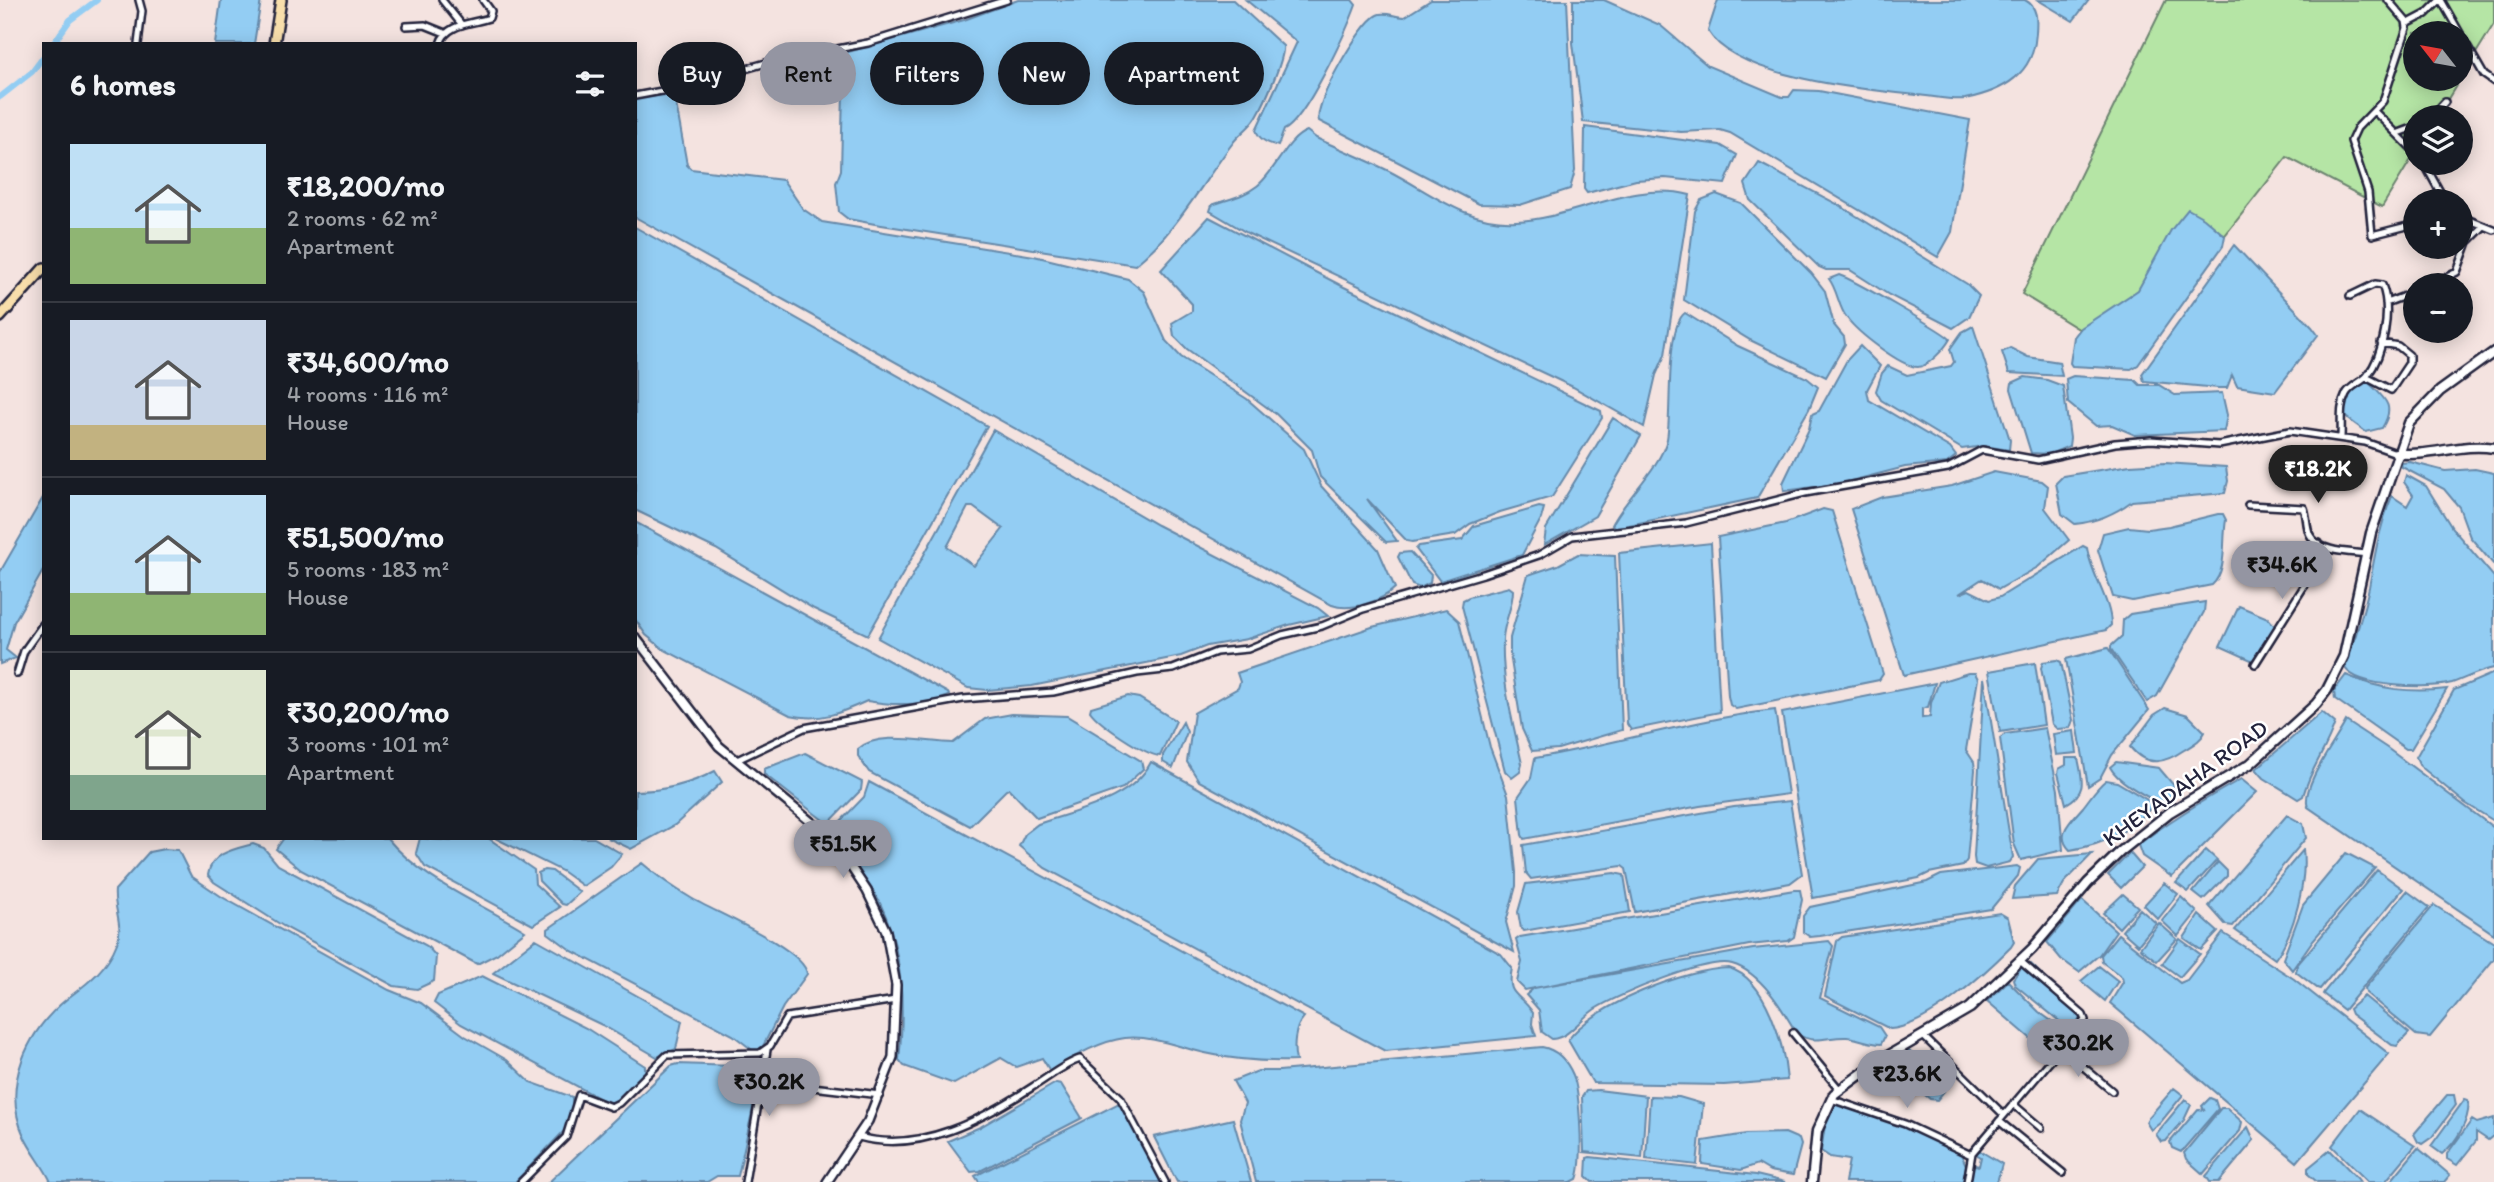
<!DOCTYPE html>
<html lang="en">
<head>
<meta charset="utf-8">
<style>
	:root { --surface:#171b24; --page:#20242c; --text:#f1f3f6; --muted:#9ea1a6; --line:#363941; --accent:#9495a2 }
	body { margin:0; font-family:Itim,sans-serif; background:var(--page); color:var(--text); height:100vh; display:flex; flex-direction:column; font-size:26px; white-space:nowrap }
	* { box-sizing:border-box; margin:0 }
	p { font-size:23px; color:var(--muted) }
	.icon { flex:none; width:38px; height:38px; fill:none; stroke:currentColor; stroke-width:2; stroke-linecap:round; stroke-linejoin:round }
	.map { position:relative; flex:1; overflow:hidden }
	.details { position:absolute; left:42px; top:42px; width:595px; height:798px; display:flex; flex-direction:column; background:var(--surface); border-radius:0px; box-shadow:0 4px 18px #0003 }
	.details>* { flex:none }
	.hud { position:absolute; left:658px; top:42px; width:665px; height:63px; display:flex; gap:14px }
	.needle { width:46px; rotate:301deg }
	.buttons { position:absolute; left:2403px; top:21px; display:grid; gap:14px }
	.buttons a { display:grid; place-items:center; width:70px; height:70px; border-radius:50%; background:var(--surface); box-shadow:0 4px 18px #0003; font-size:35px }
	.price { position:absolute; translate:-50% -60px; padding:0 16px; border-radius:24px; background:var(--accent); color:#111; font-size:23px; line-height:46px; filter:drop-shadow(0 2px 4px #0008) }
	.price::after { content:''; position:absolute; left:50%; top:42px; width:21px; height:16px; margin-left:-10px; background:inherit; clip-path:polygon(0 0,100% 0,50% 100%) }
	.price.current { background:#222; color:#fff }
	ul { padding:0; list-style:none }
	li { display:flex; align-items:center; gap:21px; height:175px; padding:0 28px }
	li+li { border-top:2px solid var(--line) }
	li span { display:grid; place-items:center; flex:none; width:196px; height:140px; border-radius:0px; color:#555 }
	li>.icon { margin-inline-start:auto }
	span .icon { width:84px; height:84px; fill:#fffc; stroke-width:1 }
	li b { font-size:30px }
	h2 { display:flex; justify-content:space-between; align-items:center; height:84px; padding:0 28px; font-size:30px }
	.chip { padding:0 24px; border-radius:32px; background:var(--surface); box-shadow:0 4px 18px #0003; font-size:24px; line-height:63px }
	.chip.current { background:var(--accent); color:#111 }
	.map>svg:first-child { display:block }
</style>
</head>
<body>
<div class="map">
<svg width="2494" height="1182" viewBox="0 0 2494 1182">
	<rect width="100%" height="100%" fill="#f4e3e0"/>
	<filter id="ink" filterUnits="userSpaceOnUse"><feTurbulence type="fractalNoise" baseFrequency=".0143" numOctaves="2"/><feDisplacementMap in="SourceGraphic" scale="14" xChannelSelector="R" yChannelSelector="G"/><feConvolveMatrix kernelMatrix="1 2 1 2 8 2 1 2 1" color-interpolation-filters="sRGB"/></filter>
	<g filter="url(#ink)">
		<path fill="#b5e5a5" stroke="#6c8470" stroke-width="2" d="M2166 0H2494V24L2460 79V33H2415V79H2460L2437 117H2415V153L2382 207 2287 157 2127 359 2022 294Z"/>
		<path fill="#93cdf3" stroke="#6689a9" stroke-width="2" fill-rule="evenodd" d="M221 0H261L254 44H215Z
			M1018 0H1233L1283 46C1285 58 1264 104 1257 116 1251 127 1239 134 1232 144 1201 185 1176 232 1135 265L875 224 848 219 839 212 836 183 841 170 844 53 964 20Z
			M1246 0H1352L1356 5C1347 30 1305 121 1284 130L1278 146C1268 143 1260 141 1256 130L1297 42Z
			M1431 0H1567L1575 171 1570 189 1520 205 1479 204 1319 121C1313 104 1360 23 1377 15 1385 11 1395 17 1404 17Z
			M1573 0H1604L1660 25 1708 66 1782 97H1789L1794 90 1819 91 1970 120 1952 232 1938 257 1730 133 1720 130 1681 132 1583 122 1573 43Z
			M1718 0H2025C2038 7 2037 20 2036 33 2034 74 2004 91 1965 99 1951 101 1932 96 1917 95 1866 90 1736 78 1708 31Z
			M2038 0H2089L2073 21Z
			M663 95 675 98 687 165 691 169 783 180 803 209 822 222 1034 256 1128 279 1144 292 1166 341 1181 357 1247 399 1304 449 1321 486 1378 549 1395 588C1382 601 1350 612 1332 605L635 217V99Z
			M1585 127 1720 145 1737 155 1725 184 1665 178 1636 180 1587 193 1584 189Z
			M1307 131 1316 138C1340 149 1365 159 1389 171 1432 193 1466 224 1516 221 1574 219 1632 180 1690 195L1665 355 1656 375 1644 427 1573 387 1249 234 1210 211 1212 205C1227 199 1243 197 1257 186 1275 172 1287 138 1307 131Z
			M1759 163 1837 204 1967 284 1979 296 1969 317 1953 328 1889 295 1850 270H1826L1819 267 1750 200 1745 184Z
			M1716 194 1741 203 1811 273 1825 291 1834 325 1844 337 1845 344 1826 377 1750 340 1684 300 1695 211 1701 200Z
			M2188 209 2204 218 2225 236 2223 246 2138 365 2131 369 2072 366 2070 363 2074 337 2081 328 2138 290 2171 230Z
			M1209 217 1344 287 1601 411 1602 418 1552 497 1500 512 1470 524 1455 535 1412 542 1407 541 1367 499 1397 541 1386 542 1320 477 1312 450 1276 414 1187 349 1174 336 1172 323 1192 311V304L1161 270Z
			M635 227 987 426 868 635 814 609 716 549 635 510Z
			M2234 245 2312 327 2318 335 2315 339 2275 392 2237 386 2232 375 2227 388H2218L2144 381 2142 374Z
			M1839 275C1852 279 1946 333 1950 339 1945 348 1928 367 1918 367 1901 367 1857 332 1847 318 1838 307 1838 291 1829 279Z
			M1685 313 1738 346 1807 378 1818 387 1809 409 1757 498 1615 528 1612 525C1624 500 1661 467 1667 439 1672 413 1665 327 1685 313Z
			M1973 326 2010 440 2009 450 1984 446 1962 449 1881 400 1876 391 1882 373 1888 366 1907 375 1951 366 1954 362 1950 349 1962 332Z
			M1860 346 1880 366 1867 390 1869 400 1950 448 1956 456 1947 463 1905 467 1843 483 1784 491 1783 483 1809 429 1812 414 1819 411 1847 360Z
			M2010 348 2028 357 2059 362 2062 376 2009 373 2002 352Z
			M2073 376 2135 380 2140 385H2159L2175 395 2222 393 2227 415 2224 431 2135 435 2112 425 2096 426 2068 403 2066 379Z
			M2025 377 2047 380 2063 386 2070 438 2069 446 2050 454 2031 453 2011 389 2012 383Z
			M2364 382H2368C2385 399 2396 405 2382 428L2366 432 2343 415 2351 390Z
			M1613 418 1641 436 1595 516 1544 545 1546 529Z
			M993 430 1157 525 1318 608 1328 616 1289 625 1247 639 1207 646 1181 656 1032 686 987 690 968 688 878 638ZM968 507H973L1003 529 974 566 947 547Z
			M2410 462 2445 471 2475 469 2494 473V565L2470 537 2459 507 2444 489 2402 467 2401 463Z
			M2165 463 2226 467 2228 481 2225 493 2132 501C2116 513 2095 522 2075 524L2062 514 2056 483 2063 476 2130 465Z
			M1994 472 2042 481 2048 486 2045 508 2069 540 2038 567 1999 589 1982 579 1959 594 1969 590 1989 600 2000 597 2083 546 2087 548C2091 574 2111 601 2111 625L2106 630 1904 675 1851 509 1882 497 1952 486Z
			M2406 475 2426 486 2452 528 2494 577V668C2479 671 2466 678 2452 683 2430 689 2358 688 2345 668 2354 641 2363 615 2369 587 2375 555 2379 527 2392 496L2407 506 2413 495 2404 482Z
			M44 496V569L14 622 6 650 16 658 0 664V572Z
			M1539 507 1544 508 1541 519 1522 555 1440 581 1416 549 1419 546 1462 540 1474 526Z
			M1823 509 1832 511 1883 674 1879 680 1736 709 1730 705 1728 696 1718 537 1786 523Z
			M2218 514H2223L2226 520C2222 540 2228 571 2212 585L2132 601 2113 597 2098 550 2103 533 2129 527 2148 529 2169 526Z
			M635 522 948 693 949 695C930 707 888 705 867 701 841 713 820 722 790 715L663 649 646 635 635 619Z
			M1711 543 1720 712 1631 730 1627 724 1619 553Z
			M1410 552 1431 575 1430 583 1420 588 1412 585 1398 557 1400 553Z
			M1578 554 1615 556 1622 730 1558 749 1532 751 1522 729 1510 654V638L1528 575 1558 565Z
			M1509 587 1513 590C1513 607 1504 621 1503 638 1501 681 1513 722 1522 764L1520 772 1512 778 1505 771 1462 606 1463 600 1469 597Z
			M2205 602 2204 612 2157 696 2147 702 2111 649V646L2122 636 2123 620 2130 614Z
			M2239 606 2268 618 2275 626 2256 659 2251 660 2220 646Z
			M1446 609 1459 621 1490 747 1508 795 1516 872V886L1506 922 1514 952 1199 781 1187 762 1194 713 1238 688 1240 682 1237 673 1372 627Z
			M2108 648 2149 710 2112 755 2100 778 2088 786 2066 659Z
			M2057 660 2061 662 2073 720 2070 728 2057 729 2052 724 2041 668 2043 662Z
			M2035 663 2044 725 2000 732 1989 671Z
			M1968 673H1975L1978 679 1966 750 1974 762 1975 770 1967 860 1963 866 1929 873 1919 878 1813 898 1782 713 1935 683 1928 707 1922 709V718L1930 717 1931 703 1939 682Z
			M2494 673V821L2465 803 2420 766 2416 757 2454 690Z
			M2346 675C2380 690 2411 693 2447 689L2411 749H2406L2335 699 2334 691Z
			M1984 678 2013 857 2010 862 1986 868 1975 864 1974 857Z
			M1128 696 1139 698 1176 721 1160 756C1145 755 1099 724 1090 711L1091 707Z
			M2165 708 2188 715 2205 732C2201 741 2192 745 2184 750 2165 763 2147 768 2130 747L2154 715Z
			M1775 710 1788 794 1700 806 1524 839 1522 835 1518 797 1531 778 1535 758C1616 744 1694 719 1775 710Z
			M2322 712 2335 723C2326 751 2311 767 2303 796L2298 799 2264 778 2256 769Z
			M1012 714 1067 716 1141 761 1143 769 1123 788 1037 818 1009 789 1006 790 970 826 869 772 858 756V749C879 730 927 743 953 743L985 719Z
			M2346 721 2387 748 2494 828V934L2308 807C2300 787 2336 741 2346 721Z
			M1183 722 1187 732 1173 768 1163 762V755Z
			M2045 728 2058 790 2063 850 2021 860 2014 844 2000 738 2006 734Z
			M2074 731 2077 753 2056 755 2053 734Z
			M805 753 862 782 861 790 828 824 764 774V769Z
			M2066 758H2078C2082 779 2088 792 2066 804L2058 773 2059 769 2066 765Z
			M1151 762 1501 954 1512 968C1506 998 1520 992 1533 1013L1532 1024 1536 1036 1385 1051 1045 868 1019 846 1025 834 1038 824C1077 810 1131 801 1151 762Z
			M2116 762 2159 768 2176 788 2175 794 2159 803C2144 795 2117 781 2110 767Z
			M715 771 722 782 675 825 631 849 608 838H635V791C664 791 689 785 715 771Z
			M2241 779 2257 792 2172 877 2142 856 2138 845C2171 819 2205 799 2241 779Z
			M2106 780 2117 782 2154 804C2132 831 2103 845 2070 850 2054 834 2072 820 2083 807 2091 797 2096 788 2106 780Z
			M869 782 1304 1017C1294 1028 1293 1047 1296 1061 1265 1062 1235 1060 1205 1053 1179 1047 1151 1035 1125 1038 1099 1041 1072 1058 1050 1071L1042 1058 1016 1067 1001 1058 954 1084 904 1066 899 1060C905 1005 903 941 874 892 862 873 840 851 833 829L864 797Z
			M1790 801 1802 874 1790 883 1635 912 1626 869 1622 866 1531 879 1526 873 1523 845 1734 807Z
			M2287 815 2303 824 2306 838 2233 926 2226 925 2209 906Z
			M284 838H387C424 882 477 901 525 931L497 954 477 964 301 870 276 849Z
			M420 838 451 841 453 838H488L534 870 535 884 560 907 533 925 425 867 416 853Z
			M495 838H594L622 854 611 867 583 886 562 871Z
			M253 844 264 848 278 865 427 946 436 956 434 981 417 989 394 986 283 926 214 882 208 875C211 853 234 849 253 844Z
			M164 849 178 850 191 876 222 897 389 990 421 1003 465 1036 507 1060 530 1082 572 1097V1117L564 1131 515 1182H51C44 1166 31 1152 24 1136 1 1086 27 1031 68 998 89 982 107 969 117 943 124 925 113 908 115 890L149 852Z
			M2206 850 2217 860 2188 892 2176 883Z
			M2303 850C2307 881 2294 934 2275 959L2235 930Z
			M2130 853 2142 867 2121 888 2108 875Z
			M2346 853 2375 868 2313 940 2292 970 2283 959 2303 905Z
			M2092 854 2064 883 2057 896 2012 899 2015 886 2038 859Z
			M2218 862 2227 871V876L2203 900 2193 892Z
			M642 863C657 876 674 888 691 898 714 912 805 949 807 974L783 1007 760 1052H755L733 1035 572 951 548 933V929Z
			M2017 866 2020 868 2018 876 1991 909 1820 936 1810 937 1803 932V916L1810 907 1927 882 1941 875Z
			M544 870 552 871 580 892 566 905 562 904 539 881 538 873Z
			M2377 870 2403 889 2320 989 2317 988 2296 972 2297 965Z
			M1614 873 1624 875 1630 912 1524 931 1521 929 1518 912 1526 884Z
			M2164 883 2178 894 2158 919 2144 905Z
			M1794 890H1800L1802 900 1794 937 1788 941 1749 945 1525 990 1517 982 1522 962 1516 940 1520 937Z
			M2407 891 2429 907 2344 1010 2323 994 2324 992Z
			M2123 894 2138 907 2119 928 2103 913Z
			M2181 897 2197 912 2178 936 2162 921Z
			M2082 900 2116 931 2099 955 2079 972 2061 959 2047 942Z
			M2434 905 2494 943V959L2430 1037 2416 1035 2366 993 2365 988Z
			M2140 909 2156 923 2138 945 2122 931Z
			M2000 913 2008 918 2014 942 2011 947C1985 973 1927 1027 1890 1029L1825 996 1837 941 1842 937Z
			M2199 915 2218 932 2201 950 2184 938Z
			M2159 923 2177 939 2157 961 2140 948Z
			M2223 933 2294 979 2389 1054 2297 1162 2110 1003 2123 982 2122 977 2102 962 2101 955 2118 934 2180 983 2187 980Z
			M536 939 682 1021 676 1049 657 1057 602 1025 493 973Z
			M2180 939 2200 954 2180 977 2162 964Z
			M1829 941 1833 946 1820 998 1879 1027 1885 1036 1881 1044C1869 1044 1858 1038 1847 1037 1828 1036 1815 1045 1797 1034 1783 1010 1761 972 1732 964 1708 957 1617 995 1595 1009 1581 1018 1569 1038 1552 1039L1542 1032 1539 1010 1526 995 1534 988 1753 949Z
			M2031 964 2082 1014C2079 1022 2071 1027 2063 1024L2015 985 2013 979 2021 968Z
			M2099 966 2118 981 2105 1001 2081 981Z
			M1729 968C1767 979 1784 1045 1787 1080L1724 1085 1593 1083 1568 1040C1593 1005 1686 969 1729 968Z
			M482 976 586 1028 645 1066V1072L615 1103 610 1104 461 1024 434 1003 438 995Z
			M2008 981 2039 1012 2068 1033 2051 1056 1987 1001Z
			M2364 996 2409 1033 2397 1046 2392 1045 2351 1014 2349 1009Z
			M1542 1047C1558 1050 1567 1061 1573 1075 1580 1093 1584 1162 1577 1179L1571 1182H1256L1240 1120 1245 1103 1233 1081 1258 1071H1279Z
			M1909 1051 1945 1082V1090L1937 1100 1930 1099 1893 1069 1894 1063Z
			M678 1064 762 1067 738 1176H717L707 1182H549L671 1066Z
			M1056 1083 1061 1084 1082 1118 980 1171 971 1172 948 1141 980 1127Z
			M2174 1088 2183 1095 2160 1123 2151 1130 2146 1122 2148 1118Z
			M1598 1090 1646 1096 1642 1158 1584 1152 1582 1097 1586 1091Z
			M2447 1095H2454L2456 1105 2432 1137 2422 1144 2418 1142 2414 1134Z
			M1650 1096 1679 1097 1703 1104 1697 1165 1646 1159Z
			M2210 1098 2215 1100 2218 1109 2181 1152 2172 1148 2170 1142 2198 1109 2204 1110 2202 1106Z
			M2185 1099 2191 1105 2184 1120 2166 1141 2161 1142 2156 1134Z
			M2465 1099 2468 1100C2471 1118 2457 1142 2442 1154L2431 1146Z
			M1121 1102 1162 1182H979L975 1176Z
			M1836 1104 1894 1122 1960 1152 1966 1165 1964 1182H1845L1849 1160 1830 1157 1821 1151 1826 1119Z
			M2221 1108H2227L2242 1122 2240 1131 2203 1174 2186 1159 2184 1153Z
			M2360 1109 2415 1146 2385 1182H2368L2332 1146Z
			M2494 1118V1135L2488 1140 2476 1132V1141L2457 1165 2447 1159V1154L2472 1120 2477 1123Z
			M1233 1119 1251 1182H1177L1154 1137Z
			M2248 1127 2254 1140 2219 1182H2210L2206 1176Z
			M1785 1133 1799 1139 1801 1145 1793 1175 1770 1171 1758 1164 1741 1170 1702 1164 1703 1141 1746 1134Z
			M2418 1148 2450 1175 2444 1182H2390Z
			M1977 1149 2002 1164 1997 1182H1969L1971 1164 1979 1166 1981 1157 1974 1153Z
			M2330 1150 2357 1178 2360 1182H2317L2308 1174V1168Z
			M1590 1157 1756 1175 1785 1182H1592L1586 1176 1587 1158Z"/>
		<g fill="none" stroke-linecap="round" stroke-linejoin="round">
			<path stroke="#93cdf3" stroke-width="6" d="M53 44 70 20 97 0
				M0 97 32 72 44 56"/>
			<defs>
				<path id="minor" d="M442 0 462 25
					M2388 0 2406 21 2407 28 2383 101 2357 128 2351 141 2368 192 2372 235 2415 224
					M2441 0 2484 75 2494 82
					M2407 24 2426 14 2440 0
					M406 26 425 25 445 33
					M138 44 142 11 139 0
					M440 44C446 23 472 24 489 18L491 11 483 0
					M635 96 678 88 766 63 868 43 1007 0
					M2375 112 2415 152
					M2431 117 2445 102
					M2399 133 2415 127
					M2424 163 2445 201
					M2460 216 2494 230
					M2431 285 2457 272 2468 242 2483 227
					M2386 303 2415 292
					M2366 377 2391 390 2409 363V355L2398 346 2381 343
					M2341 437C2342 422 2339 408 2346 394 2351 385 2361 383 2367 376 2384 354 2392 310 2382 285L2375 284 2350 296
					M2248 505 2304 508C2307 516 2306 527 2310 535 2319 553 2351 552 2367 554
					M2255 664 2308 580V570L2319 543
					M17 674 24 651 44 623
					M737 760 804 728 963 699 1053 692 1137 673 1173 669 1216 652 1248 649 1282 635 1322 626 1363 609 1483 574 1539 555 1572 536 1686 523 1805 493 1948 468 1982 450 2038 460 2115 443 2151 440 2219 445 2290 431 2365 442 2396 453
					M1793 1033 1840 1090
					M1924 1037 2004 1115
					M2061 1048 2112 1091
					M762 1081 880 1095
					M1831 1099 1905 1124 1971 1155
					M2013 1104 2041 1128
					M1999 1121 2063 1173
					M859 1137C921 1154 983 1119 1034 1086 1049 1077 1064 1064 1080 1059L1120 1097 1165 1182
					M521 1182 566 1137 579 1095 611 1107 619 1103 667 1055 760 1053 770 1046 787 1017 896 1000
					M745 1182 767 1050
					M1967 1182 1972 1153 2085 1020 2083 1015 2020 961"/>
				<path id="tertiary" d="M635 637 719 746 833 840 867 891 886 931 896 985 893 1057 868 1121 827 1182"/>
				<path id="secondary" d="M2396 453C2429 458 2461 442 2494 448
					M1812 1182 1817 1131 1834 1094 1879 1061 1970 1008 2032 949 2088 883 2120 852 2170 812 2250 764 2316 704 2327 690 2344 656 2371 533 2409 423 2440 391 2494 352"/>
				<path id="primary" d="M274 44 281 0
					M0 317 44 268"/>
			</defs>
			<use href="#minor" stroke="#22223b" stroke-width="10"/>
			<use href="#tertiary" stroke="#22223b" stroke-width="12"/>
			<use href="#secondary" stroke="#22223b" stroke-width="13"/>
			<use href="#primary" stroke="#22223b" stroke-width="14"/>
			<use href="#minor" stroke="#fff" stroke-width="5"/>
			<use href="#tertiary" stroke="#fff" stroke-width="7"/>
			<use href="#secondary" stroke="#fff" stroke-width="8"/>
			<use href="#primary" stroke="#f8deab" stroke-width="9"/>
		</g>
	</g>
	<g text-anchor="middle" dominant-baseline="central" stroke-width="5" stroke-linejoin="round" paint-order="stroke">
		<g font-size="23" fill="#22223b" stroke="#fff">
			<text transform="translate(2185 783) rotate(-36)">KHEYADAHA ROAD</text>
		</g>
	</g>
</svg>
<div class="buttons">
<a><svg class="needle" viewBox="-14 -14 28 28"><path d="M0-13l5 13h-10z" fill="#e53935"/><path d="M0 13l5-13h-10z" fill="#9ea1a6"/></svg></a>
<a><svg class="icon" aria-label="layers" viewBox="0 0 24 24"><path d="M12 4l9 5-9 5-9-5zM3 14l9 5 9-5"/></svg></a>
<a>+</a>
<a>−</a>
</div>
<b class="price current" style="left:2318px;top:505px">₹18.2K</b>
<b class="price" style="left:2282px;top:601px">₹34.6K</b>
<b class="price" style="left:843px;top:880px">₹51.5K</b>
<b class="price" style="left:2078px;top:1079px">₹30.2K</b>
<b class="price" style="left:1907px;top:1110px">₹23.6K</b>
<b class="price" style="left:769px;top:1118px">₹30.2K</b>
<div class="hud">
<a class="chip">Buy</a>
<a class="chip current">Rent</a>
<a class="chip">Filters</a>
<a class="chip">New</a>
<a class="chip">Apartment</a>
</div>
<section class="details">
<h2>6 homes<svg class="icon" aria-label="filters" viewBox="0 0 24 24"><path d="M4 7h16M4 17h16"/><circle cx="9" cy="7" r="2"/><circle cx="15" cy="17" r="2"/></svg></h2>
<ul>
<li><span style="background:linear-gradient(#bfe0f5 60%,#8fb573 0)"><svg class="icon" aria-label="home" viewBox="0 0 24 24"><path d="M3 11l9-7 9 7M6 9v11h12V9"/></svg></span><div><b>₹18,200/mo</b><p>2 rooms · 62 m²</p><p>Apartment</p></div></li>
<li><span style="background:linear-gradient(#c9d6e8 75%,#c2b280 0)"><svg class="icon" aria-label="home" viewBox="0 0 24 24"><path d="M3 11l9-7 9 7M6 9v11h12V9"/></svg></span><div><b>₹34,600/mo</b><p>4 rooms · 116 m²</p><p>House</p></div></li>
<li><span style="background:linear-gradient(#bfe0f5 70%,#8fb573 0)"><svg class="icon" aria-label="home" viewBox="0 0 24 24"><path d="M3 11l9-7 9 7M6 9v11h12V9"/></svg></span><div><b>₹51,500/mo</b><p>5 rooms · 183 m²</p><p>House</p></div></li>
<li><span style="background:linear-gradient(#dfe7d0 75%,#7fa58c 0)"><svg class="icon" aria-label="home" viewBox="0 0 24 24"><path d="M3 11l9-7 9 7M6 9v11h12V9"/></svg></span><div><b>₹30,200/mo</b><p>3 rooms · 101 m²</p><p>Apartment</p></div></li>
</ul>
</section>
</div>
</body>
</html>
